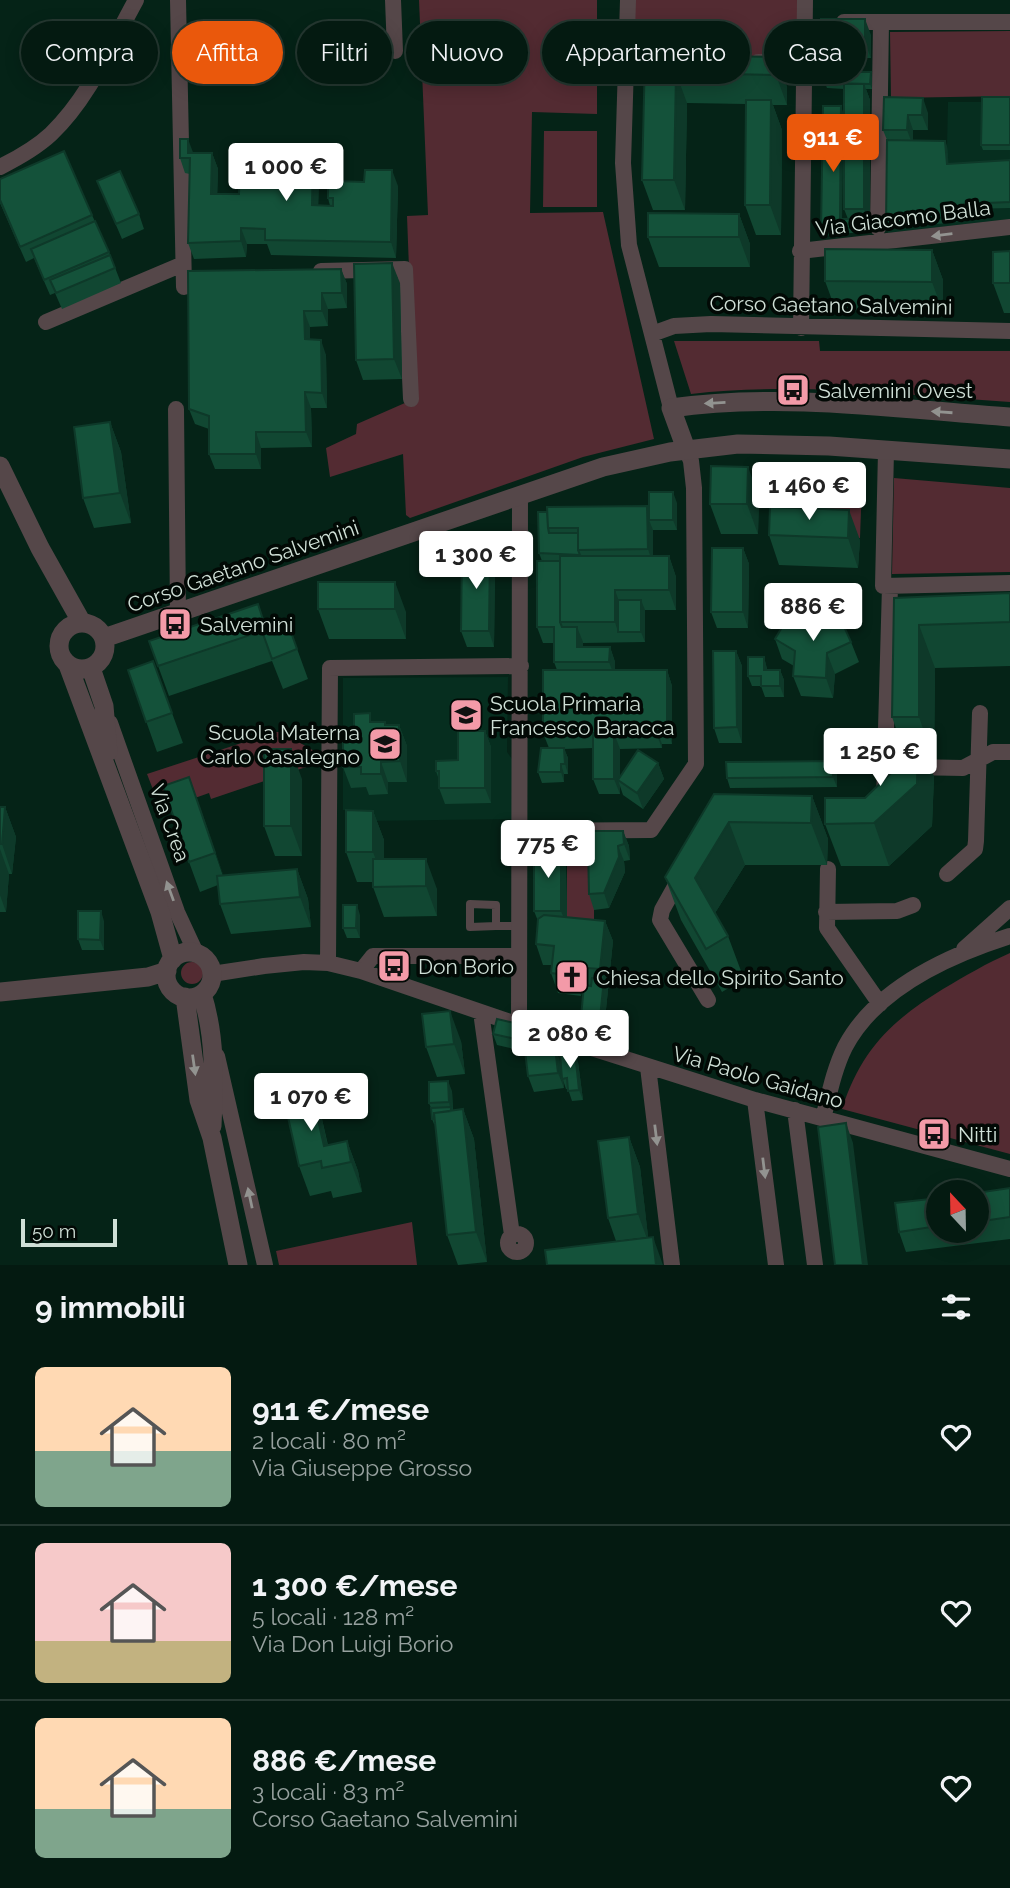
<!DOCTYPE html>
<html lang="it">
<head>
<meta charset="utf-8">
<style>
	:root { --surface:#041a11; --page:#12271f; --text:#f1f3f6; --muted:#97a19f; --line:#253831; --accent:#ea580c }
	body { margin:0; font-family:Raleway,sans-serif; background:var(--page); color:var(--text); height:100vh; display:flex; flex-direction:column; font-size:26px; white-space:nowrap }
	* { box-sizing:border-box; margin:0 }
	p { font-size:23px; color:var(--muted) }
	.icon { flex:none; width:38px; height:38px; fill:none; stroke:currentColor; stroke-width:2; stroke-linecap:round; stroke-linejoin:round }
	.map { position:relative; height:1265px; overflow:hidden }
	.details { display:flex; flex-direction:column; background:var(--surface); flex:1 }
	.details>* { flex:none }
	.guide { position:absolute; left:21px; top:21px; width:970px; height:63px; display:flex; gap:14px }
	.needle { width:46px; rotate:338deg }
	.buttons { position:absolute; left:926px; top:1180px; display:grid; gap:14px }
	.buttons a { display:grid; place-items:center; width:63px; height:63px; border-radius:50%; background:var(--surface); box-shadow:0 4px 18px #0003,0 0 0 2px var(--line); font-size:35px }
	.scale { position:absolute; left:21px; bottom:18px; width:96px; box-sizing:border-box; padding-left:7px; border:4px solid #cfdfd6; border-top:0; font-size:19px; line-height:24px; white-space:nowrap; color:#cfdfd6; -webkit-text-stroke:5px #020905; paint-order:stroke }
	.price { position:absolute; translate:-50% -60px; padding:0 16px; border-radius:7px; background:#fff; color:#222; font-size:23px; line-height:46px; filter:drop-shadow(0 2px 4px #0008) }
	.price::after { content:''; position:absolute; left:50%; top:42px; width:21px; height:16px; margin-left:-10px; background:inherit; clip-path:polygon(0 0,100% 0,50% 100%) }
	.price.on { background:var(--accent); color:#fff }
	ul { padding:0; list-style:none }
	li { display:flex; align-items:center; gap:21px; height:175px; padding:0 35px }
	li+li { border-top:2px solid var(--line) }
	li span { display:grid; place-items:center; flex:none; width:196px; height:140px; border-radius:10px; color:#555 }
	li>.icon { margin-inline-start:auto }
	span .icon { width:84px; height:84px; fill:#fffc; stroke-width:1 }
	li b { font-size:30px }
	h2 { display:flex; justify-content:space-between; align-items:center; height:84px; padding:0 35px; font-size:30px }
	.chip { padding:0 24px; border-radius:32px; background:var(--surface); box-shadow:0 4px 18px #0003,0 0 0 2px var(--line); font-size:24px; line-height:63px }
	.chip.on { background:var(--accent); color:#fff }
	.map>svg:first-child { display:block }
</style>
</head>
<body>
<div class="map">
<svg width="1010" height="1265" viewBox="0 0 1010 1265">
	<rect width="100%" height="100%" fill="#052317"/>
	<path fill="#062e1f" d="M948 102H1010V219L888 233 889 145 947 146Z
		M508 677 507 752 512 759 513 819 367 821 366 810H343V678Z"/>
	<path fill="#532b32" d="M419 0H597V114L532 112 530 213 603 212 654 439 583 457 410 518 406 515 403 454 330 477 326 448 356 434 357 424 414 399 407 216 428 215Z
		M628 0H805V62L627 59Z
		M1010 31V96L891 98 890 32Z
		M544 131H597V207H543Z
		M674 341H819L820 351H1010V402C904 395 797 382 691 394Z
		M894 478 1010 488V572L892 574Z
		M784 480 862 483 860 538 782 535Z
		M275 732H281L316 752 318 763 211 799 209 793 161 810 147 774Z
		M594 860V926H567V861Z
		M1010 953V1154L842 1109C861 1050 891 1021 943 989 965 976 987 963 1010 953Z
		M181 973a11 11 0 1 1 22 0a11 11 0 1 1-22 0Z
		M412 1222 417 1265H279L276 1251Z"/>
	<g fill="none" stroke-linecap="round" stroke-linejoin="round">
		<path stroke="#554749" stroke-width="8" d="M496 926 470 927V904L496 905V926H519"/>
		<path stroke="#554749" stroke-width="16" d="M178 0 184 287
			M393 0 395 51
			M628 0 623 163 629 245 671 408
			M844 22H1010
			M758 62H804
			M0 167C18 158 36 148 51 134 89 98 111 45 136 0
			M878 228 881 22
			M800 251 1010 227
			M321 271 405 269 411 399
			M46 322 183 264
			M801 328 805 0
			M652 334 674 326 711 324 1010 331
			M176 409 178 612
			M886 451 883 586 1010 583
			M110 723 177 912 196 953
			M911 767 963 768 993 752H1010
			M884 801 890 586
			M520 831 651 830 696 764 694 488 691 461 686 449
			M828 869 827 928 880 1004
			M947 874 975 849 976 841 980 713
			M681 876 662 910 660 920 708 1000
			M826 912 897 911 913 905
			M964 949 1010 908
			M328 963 330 668 521 666
			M361 971 373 956H519
			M212 974 264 966 304 962 328 963 361 971 519 1025 755 1100 1010 1169
			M481 1012 512 1235
			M519 1025 520 495
			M217 1056 265 1265
			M648 1067 672 1265
			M755 1100 776 1265
			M795 1110 815 1265
			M823 1119C829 1095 834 1069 845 1047 876 988 950 955 1010 936
			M508 1243a9 9 0 1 1 18 0a9 9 0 1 1-18 0Z"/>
		<path stroke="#554749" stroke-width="19" d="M686 449 671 408C783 392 898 409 1010 417
			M0 466 40 548 82 623
			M59 646a23 23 0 1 1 46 0a23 23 0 1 1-46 0Z
			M104 638 603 467 670 452 738 444 829 446 1010 459
			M68 665 160 912 173 959
			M91 668 104 706 108 752
			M166 975a23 23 0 1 1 46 0a23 23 0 1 1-46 0Z
			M0 992 148 977 167 971
			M202 994C216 1038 214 1080 212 1126
			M185 997 199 1100 212 1138 238 1265"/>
	</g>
	<path fill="#114732" d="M871 35V58H826L821 43Z
		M645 55 776 57 787 87V105H773L782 130 781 235H756L745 205 746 104 687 103 685 210H653L642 180Z
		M872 77V89H866L870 100V231L823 236 821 231 843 112 842 219H848L844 209V89L827 88 825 83Z
		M884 97 928 113V130H913V140L947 146 948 164 1010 160V208L966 209 967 221 888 229 886 224 887 140 883 130Z
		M1010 97V150H983L981 145Z
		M193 153H212L218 169 217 194H239L313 159 319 175 318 205 330 206 328 198 398 186 396 258 271 255 267 244H247L246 257 194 259 188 243 190 174 185 173 180 158Z
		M0 179 92 215 109 252 121 283 62 309 55 293 50 295 34 258 26 262 0 203Z
		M97 181 139 214 144 229 122 239Z
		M739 214 750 244V267H659L648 237Z
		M932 250 943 280V312L836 311 825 281Z
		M1010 251V313H1004L993 283Z
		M341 269 347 284V308L328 309V326L310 327V339L326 355 327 408H311L312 447 261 448V469H215L209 454V429L195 424 189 409Z
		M400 283 402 379 363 380 356 360Z
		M110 422 121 452 131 523 94 528 83 498Z
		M759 496 758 534H721L710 504Z
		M677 503V530H653V556H669L676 577V610H645V642L583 643V647H610L615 662V670H667L672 686V744H662V748L620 749V777L658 763 664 779 643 809 623 795 620 786V794H599L593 779V748L564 749 568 758V774H564V782L542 783 538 772 549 748 543 733 557 670 554 662V643H543L537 627 542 561 539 553 538 512 647 506 649 511Z
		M770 507 860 540 858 568 779 565 769 535Z
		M743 548 749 564 748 628H717L711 612Z
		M490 551 495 567 494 647H467L461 631Z
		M318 582 406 612V639H329L318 609Z
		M1010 593V666L935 668 934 760H928L934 777 932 826 889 866H841L825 824 865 798 892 772 898 734 892 717 894 598Z
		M287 621 308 679 283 689 272 661 169 696 149 641 267 629Z
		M813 625 851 642 859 662 835 674 833 698 801 696 793 676 794 666 782 659 775 639Z
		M736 651 742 666V743H719L714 728Z
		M764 657 767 670H780L784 680V697H765L761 686H752L748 676Z
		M153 661 183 743 157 752 128 670Z
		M373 722H385L386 725H399L407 746V782H388V794L369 795 366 787 351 788 343 767 354 728Z
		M485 731 491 747V803L445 804 439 788V780L436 771 458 760Z
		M837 771V787L730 788 727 778Z
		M189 777 223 876 297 869 308 899 311 927 231 934 220 904 218 885 200 892 189 862Z
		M302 779V856H275L264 826Z
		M714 794 812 796 828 839 827 865H745L715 913 728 936 744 979 722 992 681 920 665 877Z
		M0 807H5L16 837 12 874H9L6 912H0Z
		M373 811 384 840V859L437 889V916L384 917 373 887V882H357L346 852Z
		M623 831 629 846 630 860 624 861 625 872 609 908 594 910 589 894 588 860 567 861 561 845Z
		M566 866 567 917 605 921 613 941 604 1029 585 1027 581 1017 584 987H582L581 996 558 993 551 973V965H543L536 944 538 921 534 911Z
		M360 915V938H347L343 928Z
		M104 921V950H82L78 939Z
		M493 1034H523L519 1050 497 1045Z
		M461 1041 465 1074 437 1077 426 1047Z
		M560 1062H578L583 1100 572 1101 568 1089H566L563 1080 564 1088 534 1092 528 1076Z
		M452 1091 453 1110 463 1109 474 1139 487 1262 458 1265 447 1235 435 1124H434L432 1119 431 1108 429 1103Z
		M322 1119 328 1145 347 1141 358 1171 362 1192 333 1198 331 1191 310 1196 299 1166Z
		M629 1137 640 1167 648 1237 616 1241 608 1218Z
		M1010 1188V1239L906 1252 899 1232 938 1198V1230H976V1193Z"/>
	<path fill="#0e3929" d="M865 19 871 35V58L865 43Z
		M776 57 787 87V105L776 75Z
		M871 72 872 77V89L870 84Z
		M676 73 687 103 685 210 674 180Z
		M864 84 870 100V225L864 209Z
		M923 98 928 113V130L922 115Z
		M771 100 782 130 781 235 770 205Z
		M841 106 843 112 842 225 840 219Z
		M908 115 913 130V146L907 130Z
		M188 139 194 155 188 153Z
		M945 141 947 146 949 169 947 164Z
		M212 153 218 169 217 209 211 194Z
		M313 159 319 175 318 221 312 205Z
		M392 170 398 186 396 258 391 242Z
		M739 214 750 244V267L739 237Z
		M241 228 247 244 246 257 241 241Z
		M932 250 943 280V312L932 282Z
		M392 263 400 283 402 379 394 359Z
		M341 269 347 284V308L342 293Z
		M322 293 328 309V326L322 311Z
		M304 311 310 327V354L305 339Z
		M321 340 326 355 327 408 322 393Z
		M305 392 311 408 312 447 306 432Z
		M110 422 121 452 131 523 120 493Z
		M256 432 261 448V469L256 454Z
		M748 467 759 496 758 534 747 504Z
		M673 492 677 503V530L673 520Z
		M647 506 652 520H649L653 530V565L648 549Z
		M849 510 860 540 858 568 848 538Z
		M743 548 749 564 748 628 743 612Z
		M490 551 495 567 494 647 489 631Z
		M669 556 676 577V610L669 590Z
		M395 582 406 612V639L395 609Z
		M615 590 622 610 618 632 615 622Z
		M641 600 645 610V642L641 632Z
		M919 625 935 668 934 760 919 717Z
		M577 627 583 642V662L577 647Z
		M610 647 615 662V678L609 662Z
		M736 651 742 666V743L737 727Z
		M827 653 835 674 833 698 826 678Z
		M764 657 767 668 768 680 764 670Z
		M667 670 672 686V744L667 728Z
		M780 670 784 680V697L780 686Z
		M399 725 407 746V782L400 761Z
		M656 728 662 744V748L656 733Z
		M485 731 491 747V803L485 788Z
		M614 733 620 749V781L618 780 620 786V794L614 779Z
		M918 734 934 777 932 826 889 866 874 823Z
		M564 748 568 758V774L565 764Z
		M291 749 302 779V856L291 826Z
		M833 761 837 771V787L833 777Z
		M381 762 388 782V794L381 774Z
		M658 763 664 779 643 809 637 793Z
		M561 764 564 774V782L561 772Z
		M189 777 200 807 226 883 215 853Z
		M812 796 828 839 827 865 811 823Z
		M5 807 16 837 12 874 2 844Z
		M373 811 384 840V882L373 852Z
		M729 822 745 865 710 921 695 878Z
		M623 831 629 846 630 860 624 844Z
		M618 846 624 861 625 872 609 908 604 893Z
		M0 849 9 874 6 912 0 895Z
		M561 850 566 866 567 926 561 911Z
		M426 859 437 889V916L426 886Z
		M297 869 308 899 311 927 300 897Z
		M357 905 360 915V938L356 928Z
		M101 911 104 921V950L100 940Z
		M605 921 613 941 604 1029 600 1018 604 979 600 969Z
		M574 967 582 987 581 996 573 976Z
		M450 1011 461 1041 465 1074 454 1044Z
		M519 1024 523 1034 519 1050 516 1039Z
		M555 1047 561 1063 564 1088 558 1073Z
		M575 1052 578 1062 583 1100 579 1090Z
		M448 1081 452 1091 453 1123 449 1102Z
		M311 1089 322 1119 332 1166 324 1146Z
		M463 1109 474 1139 487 1262 476 1232Z
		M846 1123 853 1143 868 1265H863Z
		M629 1137 640 1167 649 1244 638 1214Z
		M347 1141 358 1171 362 1192 351 1162Z
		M653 1237 663 1265H656Z"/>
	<path fill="#14523a" stroke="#0e3929" stroke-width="2" d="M821 19H865V43H821Z
		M645 55 776 57V75L676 73 674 180H642Z
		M825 72H871L870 84 825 83Z
		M844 84H864V209H844Z
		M884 97 923 98 922 115H908L907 130H883Z
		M982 97H1010V145H981Z
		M746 100H771L770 205H745Z
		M823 106H841L840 219H868V226L821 231Z
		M180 139H188V153H212L211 194H239L240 158 313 159 312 205 333 206V198H328V187H336V181L364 182 365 170H392L391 242 265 240V229L241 228V241L188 243 190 158H180Z
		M887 140 945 141 947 164 1010 160V202L964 204 965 215 886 224Z
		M64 151 92 215 20 247 0 200V179Z
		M120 171 139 214 116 224 97 181Z
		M648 213 739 214V237H648Z
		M95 221 109 252 44 280 31 249Z
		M825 249 932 250V282L825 281Z
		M1010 251V283H993V252Z
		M110 255 115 268 56 293 50 280Z
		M392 263 394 359 356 360 354 264Z
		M341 269 342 293H322V311H304L305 339 321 340 322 393 305 392 306 432H256V454H209V416L189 409 188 271Z
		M110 422 120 493 83 498 74 427Z
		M711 466 748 467 747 504H710Z
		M649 492H673V520H649Z
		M647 506 648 549 578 550V528H548L547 507Z
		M770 507 849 510 848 538 769 535Z
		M538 512H547L548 528 549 533H578V550L580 555 539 553Z
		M712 548H743V612H711Z
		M462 551H490L489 631H461Z
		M560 556H669V590H615V622H560Z
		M537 561H560V622L562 627H577V647H610L609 662H554V627H537Z
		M318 582H395V609H318Z
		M1010 593V622L919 625V717H892L894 598Z
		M618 600H641V632H618Z
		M258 604 266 629 287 621 297 649 272 659 262 631 158 666 149 641Z
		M791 612 813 625 838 613 851 642 827 653 826 678 793 676 795 651 775 639Z
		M713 651H736L737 727 714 728Z
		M748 657H764V670H780V686H761V676H748Z
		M153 661 172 713 146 722 128 670Z
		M543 670H667V728H656V733H614V779H593V733H543Z
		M370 713V722H385V725H399L400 761 381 762V774H361V767H343V728H354V714Z
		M458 731H485V788H439V771H436V761L458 760Z
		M893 734H918L917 784 874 823 825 824V798H865L892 772Z
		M541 748H564L565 764H561V772H538Z
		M264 749H291V826H264Z
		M638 750 658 763 637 793 618 780Z
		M833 761V777L727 778 726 762Z
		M189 777 215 853 189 862 163 786Z
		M714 794 812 796 811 823 729 822 695 878 728 936 706 949 665 877Z
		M0 807H5L2 844H0Z
		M346 810 373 811V852H346Z
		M561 831H623L624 844 618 846 619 857 604 893 589 894 588 845H561Z
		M534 850H561V911H534Z
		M373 859H426V886L373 887Z
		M297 869 300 897 220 904 217 876Z
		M343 905H357L356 928H343Z
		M78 911H101L100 940 78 939Z
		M544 915 605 921 600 969 574 967 573 976 551 973 554 946 536 944 538 919Z
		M592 978 604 979 600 1018 581 1017 584 985 591 986Z
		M450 1011 454 1044 426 1047 422 1014Z
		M497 1019 519 1024 516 1039 493 1034Z
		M555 1047 558 1073 528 1076 525 1051Z
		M575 1052 579 1090 568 1091 567 1078 562 1079 560 1053Z
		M448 1081 449 1102 429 1103V1082Z
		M311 1089 324 1146 347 1141 351 1162 322 1168 321 1161 299 1166 283 1095Z
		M451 1107V1111L434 1113V1119H432L431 1108Z
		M463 1109 476 1232 447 1235 434 1113Z
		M846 1123 863 1265H835L818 1127Z
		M629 1137 638 1214 608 1218 598 1141Z
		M1010 1188V1217L976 1222V1193Z
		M938 1198V1226L899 1232 895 1203Z
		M653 1237 656 1265H547L545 1250Z"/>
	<defs><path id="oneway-solid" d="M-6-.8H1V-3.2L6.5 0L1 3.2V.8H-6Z" transform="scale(1.75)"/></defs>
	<g fill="#929390">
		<use href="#oneway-solid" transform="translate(942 235) rotate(173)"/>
		<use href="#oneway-solid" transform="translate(715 403) rotate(177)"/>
		<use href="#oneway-solid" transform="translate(942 412) rotate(-176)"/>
		<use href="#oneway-solid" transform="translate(170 891) rotate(-110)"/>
		<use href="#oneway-solid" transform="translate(194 1065) rotate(82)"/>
		<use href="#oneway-solid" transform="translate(656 1135) rotate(83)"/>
		<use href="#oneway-solid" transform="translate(764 1168) rotate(83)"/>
		<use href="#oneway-solid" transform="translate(250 1198) rotate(-102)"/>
	</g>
	<defs>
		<symbol id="bus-square" viewBox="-11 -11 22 22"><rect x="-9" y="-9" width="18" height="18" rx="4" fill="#f39aa8" stroke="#020905"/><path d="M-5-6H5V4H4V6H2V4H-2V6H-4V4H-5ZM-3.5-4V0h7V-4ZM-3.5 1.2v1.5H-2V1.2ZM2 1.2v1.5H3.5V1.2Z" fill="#111"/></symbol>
		<symbol id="school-square" viewBox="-11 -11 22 22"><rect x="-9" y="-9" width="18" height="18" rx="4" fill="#f39aa8" stroke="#020905"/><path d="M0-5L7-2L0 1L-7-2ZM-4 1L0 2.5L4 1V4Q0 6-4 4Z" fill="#111"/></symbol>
		<symbol id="church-square" viewBox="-11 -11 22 22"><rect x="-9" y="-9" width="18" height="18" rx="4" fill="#f39aa8" stroke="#020905"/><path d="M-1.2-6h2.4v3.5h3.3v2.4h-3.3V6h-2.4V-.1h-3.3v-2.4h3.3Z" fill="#111"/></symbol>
	</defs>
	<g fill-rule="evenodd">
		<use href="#bus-square" x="774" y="371" width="38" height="38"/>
		<use href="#bus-square" x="156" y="605" width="38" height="38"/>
		<use href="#school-square" x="447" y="696" width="38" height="38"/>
		<use href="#school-square" x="366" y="725" width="38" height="38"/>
		<use href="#bus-square" x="375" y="947" width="38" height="38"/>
		<use href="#church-square" x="553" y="958" width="38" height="38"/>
		<use href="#bus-square" x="915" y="1115" width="38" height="38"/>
	</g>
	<g text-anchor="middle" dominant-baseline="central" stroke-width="7" stroke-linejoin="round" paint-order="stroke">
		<g font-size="21" fill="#cfdfd6" stroke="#020905">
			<text transform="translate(903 218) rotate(-7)">Via Giacomo Balla</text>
			<text transform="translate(831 305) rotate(1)">Corso Gaetano Salvemini</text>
			<text transform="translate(243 566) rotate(-19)">Corso Gaetano Salvemini</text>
			<text transform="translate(170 823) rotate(70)">Via Crea</text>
			<text transform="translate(758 1077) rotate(16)">Via Paolo Gaidano</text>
		</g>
		<g font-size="21" fill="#cfdfd6" stroke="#020905" text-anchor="start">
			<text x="818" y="390">Salvemini Ovest</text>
			<text x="200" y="624">Salvemini</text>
			<text x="490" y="703">Scuola Primaria<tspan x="490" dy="24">Francesco Baracca</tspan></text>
			<text x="360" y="732" text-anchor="end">Scuola Materna<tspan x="360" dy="24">Carlo Casalegno</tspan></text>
			<text x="418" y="966">Don Borio</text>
			<text x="596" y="977">Chiesa dello Spirito Santo</text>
			<text x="958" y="1134">Nitti</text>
		</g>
	</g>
</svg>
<div class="buttons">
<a><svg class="needle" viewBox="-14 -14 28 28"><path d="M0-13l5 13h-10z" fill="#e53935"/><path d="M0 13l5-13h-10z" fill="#97a19f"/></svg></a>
</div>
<div class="scale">50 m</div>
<b class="price on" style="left:833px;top:174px">911 €</b>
<b class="price" style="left:286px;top:203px">1 000 €</b>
<b class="price" style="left:809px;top:522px">1 460 €</b>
<b class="price" style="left:476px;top:591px">1 300 €</b>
<b class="price" style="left:813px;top:643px">886 €</b>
<b class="price" style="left:880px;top:788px">1 250 €</b>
<b class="price" style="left:548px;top:880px">775 €</b>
<b class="price" style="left:570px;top:1070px">2 080 €</b>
<b class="price" style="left:311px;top:1133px">1 070 €</b>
<div class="guide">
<a class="chip">Compra</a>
<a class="chip on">Affitta</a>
<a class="chip">Filtri</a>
<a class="chip">Nuovo</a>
<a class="chip">Appartamento</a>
<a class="chip">Casa</a>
</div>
</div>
<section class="details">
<h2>9 immobili<svg class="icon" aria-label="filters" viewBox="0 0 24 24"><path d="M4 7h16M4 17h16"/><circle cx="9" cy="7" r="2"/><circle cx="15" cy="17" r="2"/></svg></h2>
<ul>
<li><span style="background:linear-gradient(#ffd9b3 60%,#7fa58c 0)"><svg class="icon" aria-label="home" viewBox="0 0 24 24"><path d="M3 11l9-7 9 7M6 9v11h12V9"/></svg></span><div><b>911 €/mese</b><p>2 locali · 80 m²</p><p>Via Giuseppe Grosso</p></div><svg class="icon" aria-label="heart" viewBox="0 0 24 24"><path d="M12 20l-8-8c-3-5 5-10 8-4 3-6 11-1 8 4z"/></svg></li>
<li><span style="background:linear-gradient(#f6c9c9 70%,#c2b280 0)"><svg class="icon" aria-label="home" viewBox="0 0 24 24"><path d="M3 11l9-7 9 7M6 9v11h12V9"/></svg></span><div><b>1 300 €/mese</b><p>5 locali · 128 m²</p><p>Via Don Luigi Borio</p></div><svg class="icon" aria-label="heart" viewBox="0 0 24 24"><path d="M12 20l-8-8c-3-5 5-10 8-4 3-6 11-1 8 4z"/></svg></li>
<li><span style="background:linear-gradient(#ffd9b3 65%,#7fa58c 0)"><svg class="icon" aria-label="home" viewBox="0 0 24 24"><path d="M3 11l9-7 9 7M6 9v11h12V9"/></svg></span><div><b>886 €/mese</b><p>3 locali · 83 m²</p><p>Corso Gaetano Salvemini</p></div><svg class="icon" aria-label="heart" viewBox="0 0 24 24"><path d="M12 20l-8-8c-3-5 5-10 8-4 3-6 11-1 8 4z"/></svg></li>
</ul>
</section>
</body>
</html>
